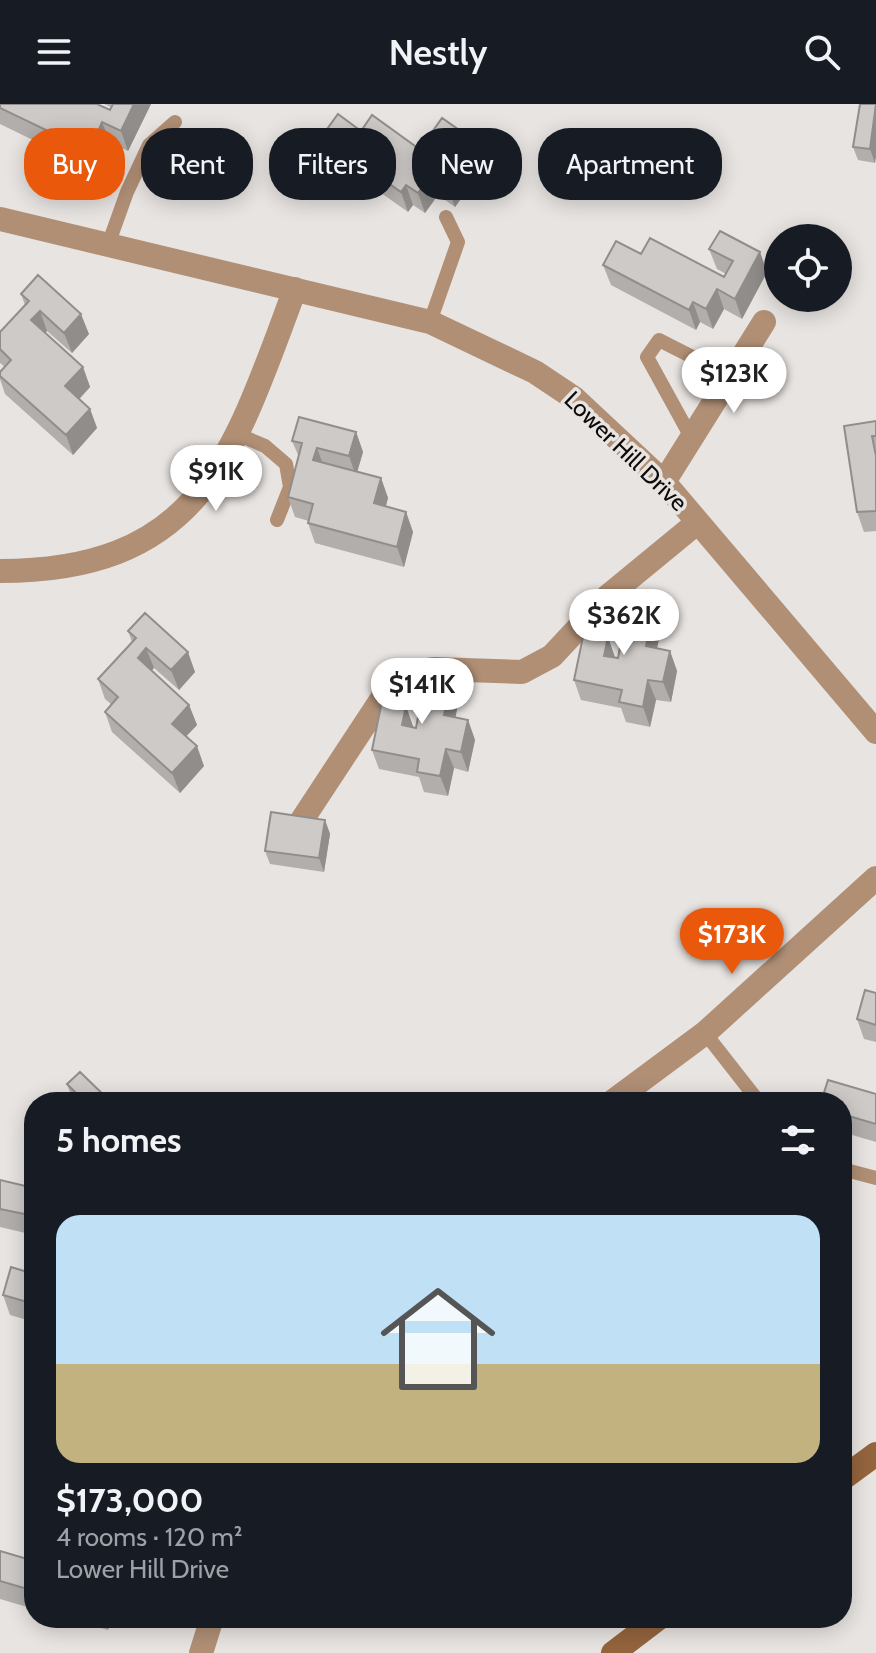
<!DOCTYPE html>
<html lang="en">
<head>
<meta charset="utf-8">
<style>
	:root { --surface:#171b24; --page:#242831; --text:#f1f3f6; --muted:#9ea1a6; --accent:#ea580c }
	body { margin:0; font-family:Cabin,sans-serif; background:var(--page); color:var(--text); height:100vh; display:flex; flex-direction:column; font-size:30px; white-space:nowrap }
	* { box-sizing:border-box; margin:0 }
	p { font-size:26px; color:var(--muted) }
	.icon { flex:none; width:44px; height:44px; fill:none; stroke:currentColor; stroke-width:2; stroke-linecap:round; stroke-linejoin:round }
	.map { position:relative; flex:1; overflow:hidden }
	.sheet { position:absolute; left:24px; top:988px; width:828px; height:536px; display:flex; flex-direction:column; background:var(--surface); border-radius:32px; box-shadow:0 4px 20px #0003 }
	.sheet>* { flex:none }
	.top-card { position:absolute; left:24px; top:24px; width:828px; height:72px; display:flex; gap:16px }
	.fabs { position:absolute; left:764px; top:120px; display:grid; gap:16px }
	.fabs a { display:grid; place-items:center; width:88px; height:88px; border-radius:50%; background:var(--surface); box-shadow:0 4px 20px #0003; font-size:40px }
	.price { position:absolute; translate:-50% -68px; padding:0 18px; border-radius:28px; background:#fff; color:#222; font-size:26px; line-height:52px; filter:drop-shadow(0 2px 4px #0008) }
	.price::after { content:''; position:absolute; left:50%; top:48px; width:24px; height:18px; margin-left:-12px; background:inherit; clip-path:polygon(0 0,100% 0,50% 100%) }
	.price.selected { background:var(--accent); color:#fff }
	ul { padding:0; list-style:none }
	li { display:grid; align-content:center; gap:16px; height:424px; padding:0 32px }
	li span { display:grid; place-items:center; height:248px; border-radius:24px; color:#555 }
	li>.icon { margin-inline-start:auto }
	span .icon { width:144px; height:144px; fill:#fffc; stroke-width:1 }
	li b { font-size:34px }
	h2 { display:flex; justify-content:space-between; align-items:center; height:96px; padding:0 32px; font-size:34px }
	.pill { padding:0 28px; border-radius:32px; background:var(--surface); box-shadow:0 4px 20px #0003; font-size:28px; line-height:72px }
	.pill.selected { background:var(--accent); color:#fff }
	header { display:flex; justify-content:space-between; align-items:center; height:104px; padding:0 32px; background:var(--surface); font-size:36px; font-weight:600 }
	.map>svg:first-child { display:block }
</style>
</head>
<body>
<header><svg class="icon" aria-label="menu" viewBox="0 0 24 24"><path d="M4 6h16M4 12h16M4 18h16"/></svg>Nestly<svg class="icon" aria-label="search" viewBox="0 0 24 24"><circle cx="10" cy="10" r="6"/><path d="M15 15l6 6"/></svg></header>
<div class="map">
<svg width="876" height="1549" viewBox="0 0 876 1549">
	<rect width="100%" height="100%" fill="#e8e4e1"/>
	<g fill="none" stroke-linecap="round" stroke-linejoin="round">
		<path stroke="#b08f75" stroke-width="14" d="M108 141 127 88 149 41 175 18
			M430 218 458 138 446 113
			M237 330 265 342 286 360 290 383 277 416
			M691 333 647 253 659 236 730 272
			M705 929 759 998
			M842 1065 876 1074"/>
		<path stroke="#b08f75" stroke-width="24" d="M0 115 430 218 535 268 574 294 664 378 876 628
			M664 378 764 218
			M0 467C203 467 234 348 295 185
			M302 716 398 570 435 565 522 568 552 552 608 492 698 418
			M612 998 705 929 876 774
			M201 1549 212 1514"/>
		<path stroke="#94643d" stroke-width="24" d="M842 1375 876 1350
			M613 1549 659 1514"/>
	</g>
	<path fill="#b1aeab" d="M0 0 110 6 111 3 104 0H151L128 47 110 38 100 59 86 52 82 60 0 20Z
		M876 0 875 59 858 56 853 43Z
		M361 27 440 60 444 56 437 51 430 31 486 60 455 103 438 91 425 109 413 101 408 108 329 52 322 32Z
		M709 145 767 168 742 215 724 205 713 225 700 218 696 226 611 181 603 161 641 150 724 173 726 170 717 165Z
		M21 190 89 230 72 249 47 227 45 229 83 263 90 283 79 295 90 305 97 324 73 351 5 290 0 275V268L5 263 0 259V228L25 201Z
		M876 317V427L864 428 857 408Z
		M356 328 363 348 357 368 381 374 388 394 386 402 406 408 413 428 404 463 315 439 308 419 309 417 295 413 288 393 299 353 292 337Z
		M654 506 661 526 657 544 670 547 677 567 671 598 656 596 650 623 626 618 621 604 581 596 574 576 615 553 618 554 622 535 615 534 608 514Z
		M128 527 195 568 179 586 154 564 151 566 189 601 197 621 186 632 204 662 180 689 112 628 105 608 111 600 105 595 98 575 132 538Z
		M452 575 459 595 455 614 468 616 475 636 468 668 454 664 448 692 424 688 419 673 379 665 372 646 413 622V623L416 624 420 604 413 603 406 583Z
		M325 716 330 730 324 768 270 760 265 747Z
		M876 889V938L864 935 857 915Z
		M67 980 111 998H76L72 994Z
		M876 990V1038L842 1028V998Z
		M0 1076 34 1084V1131L0 1123Z
		M34 1170V1218L10 1211 3 1191Z
		M0 1447 34 1457V1505L0 1495Z
		M65 1514H111L108 1526Z"/>
	<path fill="#908d8b" d="M134 0H151L128 47 121 27Z
		M876 3V53L875 59 870 45Z
		M102 18 110 38 100 59 93 39Z
		M79 32 86 52 82 60 75 40Z
		M479 40 486 60 455 103 448 83Z
		M431 71 438 91 425 109 418 89Z
		M406 81 413 101 408 108 401 88Z
		M760 148 767 168 742 215 735 195Z
		M717 185 724 205 713 225 706 205Z
		M693 198 700 218 696 226 689 206Z
		M40 207 47 227 38 236 31 216Z
		M81 210 89 230 72 249 64 229Z
		M83 263 90 283 73 302 65 282Z
		M90 305 97 324 73 351 66 331Z
		M356 328 363 348 356 372 349 352Z
		M317 344 324 363 313 356Z
		M381 374 388 394 381 419 374 399Z
		M406 408 413 428 404 463 397 443Z
		M654 506 661 526 653 562 646 542Z
		M608 533 615 553 611 572 604 552Z
		M146 544 154 564 145 574 138 554Z
		M670 547 677 567 671 598 663 578Z
		M188 548 195 568 179 586 171 566Z
		M452 575 459 595 452 631 444 611Z
		M648 576 656 596 650 623 643 603Z
		M189 601 197 621 179 640 172 620Z
		M406 602 413 622 409 641 402 621Z
		M468 616 475 636 468 668 461 648Z
		M197 642 204 662 180 689 172 669Z
		M446 645 454 664 448 692 440 672Z
		M325 716 330 730 324 768 319 754Z
		M103 1514H111L108 1526Z"/>
	<path fill="#cecac7" stroke="#908d8b" stroke-width="2" d="M0 0H97L110 6 113 0H134L121 27 102 18 93 39 79 32 75 40 0 4Z
		M860 0H876L870 45 853 43Z
		M338 10 361 27 372 11 440 60 451 46 430 31 442 14 479 40 448 83 431 71 418 89 406 81 401 88 322 32Z
		M720 127 760 148 735 195 717 185 706 205 693 198 689 206 603 161 616 137 641 150 650 134 724 173 733 157 709 145Z
		M38 171 81 210 64 229 40 207 31 216 83 263 65 282 90 305 66 331 0 272V268L11 256 0 245V228L29 197 21 190Z
		M299 313 356 328 349 352 317 344 313 356 381 374 374 399 406 408 397 443 308 419 313 400 288 393 302 339 292 337Z
		M876 317V332H872L876 352V407L857 408 844 322Z
		M611 497 654 506 646 542 670 547 663 578 648 576 643 603 619 598 622 586 574 576 584 528 608 533 604 552 618 554 625 517 608 514Z
		M145 509 188 548 171 566 146 544 138 554 189 601 172 620 197 642 172 669 105 608 118 593 98 575 136 534 128 527Z
		M409 567 452 575 444 611 468 616 461 648 446 645 440 672 417 668 419 655 372 646 382 597 406 602 402 621 416 624 423 586 406 583Z
		M271 708 325 716 319 754 265 747Z
		M865 886 876 889V921L857 915Z
		M80 968 111 998H85L67 980Z
		M828 976 876 990V1020L842 1010V998H821Z
		M0 1076 34 1084V1112L0 1105Z
		M11 1163 34 1170V1200L3 1191Z
		M0 1447 34 1457V1487L0 1477Z"/>
	<g text-anchor="middle" dominant-baseline="central" stroke-width="7" stroke-linejoin="round" paint-order="stroke">
		<g font-size="24" fill="#0d0b0a" stroke="#e8e4e1">
			<text transform="translate(626 347) rotate(44)">Lower Hill Drive</text>
		</g>
	</g>
</svg>
<div class="fabs">
<a><svg class="icon" aria-label="locate" viewBox="0 0 24 24"><circle cx="12" cy="12" r="6"/><path d="M12 2v4M12 18v4M2 12h4M18 12h4"/></svg></a>
</div>
<b class="price" style="left:734px;top:311px">$123K</b>
<b class="price" style="left:216px;top:409px">$91K</b>
<b class="price" style="left:624px;top:553px">$362K</b>
<b class="price" style="left:422px;top:622px">$141K</b>
<b class="price selected" style="left:732px;top:872px">$173K</b>
<div class="top-card">
<a class="pill selected">Buy</a>
<a class="pill">Rent</a>
<a class="pill">Filters</a>
<a class="pill">New</a>
<a class="pill">Apartment</a>
</div>
<section class="sheet">
<h2>5 homes<svg class="icon" aria-label="filters" viewBox="0 0 24 24"><path d="M4 7h16M4 17h16"/><circle cx="9" cy="7" r="2"/><circle cx="15" cy="17" r="2"/></svg></h2>
<ul>
<li><span style="background:linear-gradient(#bfe0f5 60%,#c2b280 0)"><svg class="icon" aria-label="home" viewBox="0 0 24 24"><path d="M3 11l9-7 9 7M6 9v11h12V9"/></svg></span><div><b>$173,000</b><p>4 rooms · 120 m²</p><p>Lower Hill Drive</p></div></li>
</ul>
</section>
</div>
</body>
</html>
